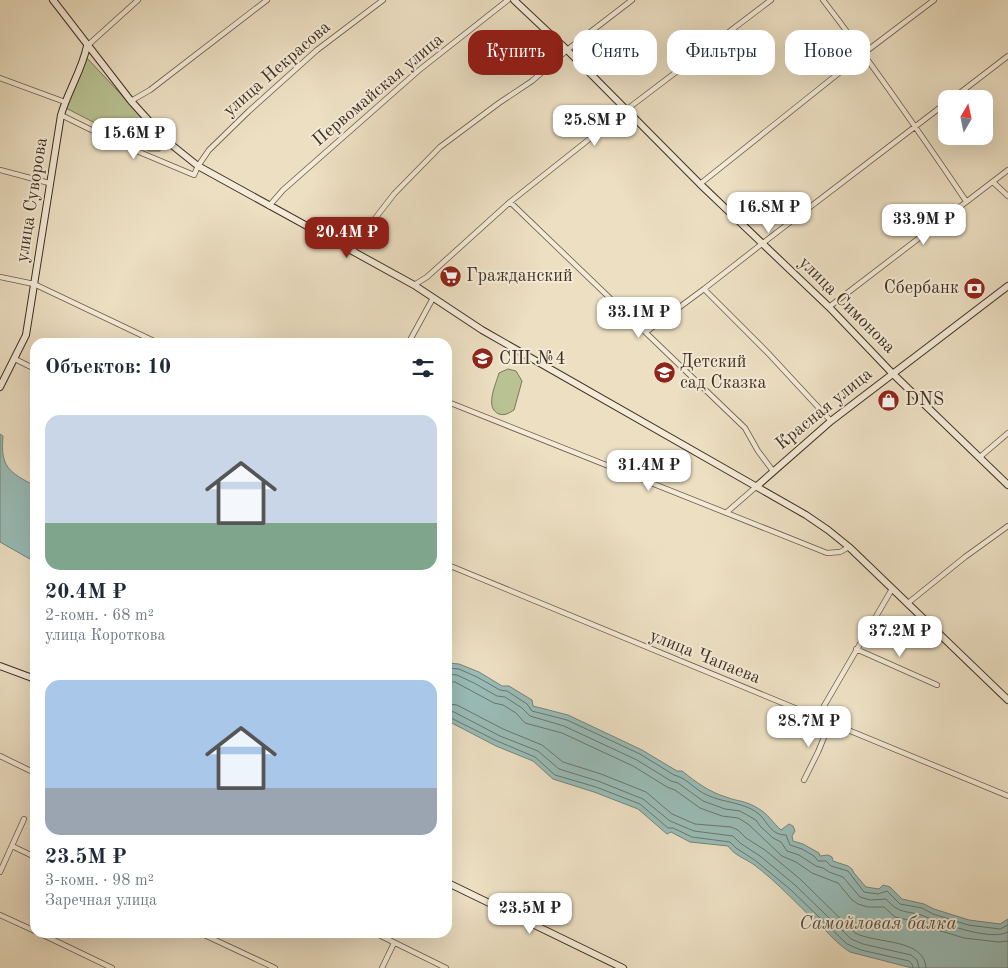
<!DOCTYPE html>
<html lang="ru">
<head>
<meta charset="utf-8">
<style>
	:root { --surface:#fff; --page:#f2f2f3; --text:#1f2937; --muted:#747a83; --accent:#8f2418 }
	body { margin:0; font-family:"Old Standard TT",serif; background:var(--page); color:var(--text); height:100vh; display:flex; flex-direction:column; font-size:19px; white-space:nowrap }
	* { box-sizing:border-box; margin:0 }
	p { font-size:16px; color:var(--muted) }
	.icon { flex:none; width:28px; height:28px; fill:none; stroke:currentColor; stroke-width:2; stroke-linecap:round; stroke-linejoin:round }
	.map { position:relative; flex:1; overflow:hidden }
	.sheet { position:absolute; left:30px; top:338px; width:422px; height:600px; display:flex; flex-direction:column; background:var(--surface); border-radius:15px; box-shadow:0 5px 20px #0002 }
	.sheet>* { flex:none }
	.banner { position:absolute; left:468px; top:30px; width:465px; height:45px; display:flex; gap:10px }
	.needle { width:32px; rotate:9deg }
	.tools { position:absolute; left:938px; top:90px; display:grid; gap:10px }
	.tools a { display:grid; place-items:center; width:55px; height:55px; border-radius:10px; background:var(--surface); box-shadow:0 5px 20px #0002; font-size:25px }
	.price { position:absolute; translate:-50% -42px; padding:0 11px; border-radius:10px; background:#fff; color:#222; font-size:16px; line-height:32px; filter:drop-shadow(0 1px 2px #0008) }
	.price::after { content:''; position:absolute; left:50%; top:30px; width:15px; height:11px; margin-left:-8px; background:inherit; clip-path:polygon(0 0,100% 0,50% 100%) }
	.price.current { background:var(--accent); color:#fff }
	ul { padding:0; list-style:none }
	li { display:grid; align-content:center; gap:10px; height:265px; padding:0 15px }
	li span { display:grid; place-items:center; height:155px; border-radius:15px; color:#555 }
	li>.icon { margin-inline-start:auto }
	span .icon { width:90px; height:90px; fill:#fffc; stroke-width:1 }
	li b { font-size:21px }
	h2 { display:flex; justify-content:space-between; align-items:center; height:60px; padding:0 15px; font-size:21px }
	.tag { padding:0 18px; border-radius:15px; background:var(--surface); box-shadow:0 5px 20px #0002; font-size:18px; line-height:45px }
	.tag.current { background:var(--accent); color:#fff }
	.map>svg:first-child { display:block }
</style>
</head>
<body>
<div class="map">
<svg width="1008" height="968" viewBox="0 0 1008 968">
	<rect width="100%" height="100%" fill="#ecdfc2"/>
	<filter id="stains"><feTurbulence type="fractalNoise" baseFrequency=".004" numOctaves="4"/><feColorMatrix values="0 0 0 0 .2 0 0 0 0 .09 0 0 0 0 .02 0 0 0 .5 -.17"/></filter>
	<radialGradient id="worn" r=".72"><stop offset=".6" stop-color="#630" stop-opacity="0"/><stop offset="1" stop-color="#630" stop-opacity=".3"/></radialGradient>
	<path fill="#b8c293" stroke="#7b785a" d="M86 57 163 139 160 151H149L66 108Z
		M508 369 516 371 522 381 514 410C509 413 505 416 499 414 484 408 496 384 499 373Z"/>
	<path fill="#99bcb7" stroke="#75847b" d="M0 434 3 436C0 467 9 472 35 486V562L0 542Z
		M448 663 459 664 479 672 502 686H509L532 700 533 706 568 715 642 750 677 771H682C696 782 709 792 726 797 739 802 745 800 759 809 767 813 774 824 781 830L789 824 793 826 795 831 792 836 793 841 803 844 819 853 820 856 828 855 832 857 833 861 848 866 852 869 854 873 866 887 879 889 883 885 890 887 902 899 924 904 934 909 969 920 1000 924 1008 919V968H912L850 952C840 946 832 937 824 929 800 908 779 883 753 864 744 858 734 855 728 846L690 842 671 832 667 834 638 809 594 792 553 779 533 761 496 746 448 721Z"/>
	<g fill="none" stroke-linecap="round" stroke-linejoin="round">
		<path stroke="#6c766c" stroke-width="1" d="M448 668 459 669 477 677 500 690 507 691 527 704 532 711 567 720 640 754 674 775C687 778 695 790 707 795 723 803 746 802 760 815 769 824 771 835 786 835L790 845 802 849 814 856 818 861H826L831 866 848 871 864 892 878 894 887 891 900 904 922 908 933 914 968 925 1000 929 1008 925
			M448 674 457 675 474 683 497 696 505 697 522 708 530 716 564 726 637 760 671 781 678 783 703 801 725 809 740 811 756 820 760 826 773 838 781 842 787 851 799 855 816 866 823 868 829 872 843 877 860 897 870 900 886 899C889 902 893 907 898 909 905 913 913 912 921 915 939 922 990 942 1008 932
			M448 682H455L494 703 503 705 516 713 525 723 562 733 633 766 667 787 675 790 700 808 722 816 738 818 748 824 782 856 796 862 812 873 838 883 852 900 858 904 868 907H884L895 917 917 922 928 927 964 938 999 942 1008 941
			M448 704 457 705 503 729 542 745 563 762 601 774 646 792 672 814 695 824 731 827 738 830 746 838 765 850 800 879 855 933C876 944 925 938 926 968
			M448 711 454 712 500 736 538 751 559 769 598 781 643 799 670 821 694 831 733 836 740 843 760 856 795 885 851 939 863 944 911 955 917 960 919 968
			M448 717 451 718 497 741 535 757 555 775 596 787 640 804 668 828H673L692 837 730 842 736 848 756 861 791 890 847 944 861 950 909 961 912 964 913 968"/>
		<defs>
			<path id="street" d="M823 0C873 65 920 133 966 201
				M87 46 138 0
				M0 78 65 102
				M952 99 1008 56
				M131 101 150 90 267 0
				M61 115 120 144 194 175 198 166 209 150 249 111 317 50 383 0
				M0 170 49 183
				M993 182 1008 196
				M700 184 864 53 934 0
				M510 202 745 428 758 451 773 471
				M269 206 283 190 418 71 508 0
				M353 251 360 238 394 194 440 147 499 103 532 81 567 50 632 0
				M0 277 34 284 156 342
				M414 285 427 277 510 202 626 110 771 0
				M704 289 768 353 831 421
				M829 307 1008 170
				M646 332 704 289 763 243 946 103
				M409 342 433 298
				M15 359 35 369
				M448 402 827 553 840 552 849 547
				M980 457 1008 433
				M727 512 757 486
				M448 565 1008 796
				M908 603 965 557 1008 526
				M856 649 937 685
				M817 718 892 589
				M0 756 35 773
				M804 780 818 752 830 723
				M12 846 35 857
				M0 872 24 819
				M0 915 35 931
				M37 932 112 968
				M198 932 275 968
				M373 932 446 968
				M382 968 394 943"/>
			<path id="secondary" d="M53 0 131 101 168 142 198 166 414 285 482 330 806 515 828 530 849 547 1008 700
				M514 0 567 50 700 184 829 307 892 373 1008 485
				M0 387 26 335 61 115C68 91 82 70 87 46
				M757 486 831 421 1008 286
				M0 666 35 679
				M448 883 623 968"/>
		</defs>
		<use href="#street" stroke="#6a5b48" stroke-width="6"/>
		<use href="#secondary" stroke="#3e2f20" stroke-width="8"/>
		<use href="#street" stroke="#f3ead7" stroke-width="4.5"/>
		<use href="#secondary" stroke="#f3ead7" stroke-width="6"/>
	</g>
	<defs>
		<symbol id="supermarket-disc" viewBox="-11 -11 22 22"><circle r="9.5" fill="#8f2418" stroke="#f3ead7"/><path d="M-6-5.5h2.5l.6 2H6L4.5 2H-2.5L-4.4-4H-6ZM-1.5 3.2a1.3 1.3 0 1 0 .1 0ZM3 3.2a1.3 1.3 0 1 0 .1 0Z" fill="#fff"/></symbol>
		<symbol id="bank-disc" viewBox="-11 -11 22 22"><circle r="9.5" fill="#8f2418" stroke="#f3ead7"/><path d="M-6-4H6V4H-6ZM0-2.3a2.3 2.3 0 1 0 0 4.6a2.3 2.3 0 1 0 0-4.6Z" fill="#fff"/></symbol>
		<symbol id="school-disc" viewBox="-11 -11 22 22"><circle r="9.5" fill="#8f2418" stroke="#f3ead7"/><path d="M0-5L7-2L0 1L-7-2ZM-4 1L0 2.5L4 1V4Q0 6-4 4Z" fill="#fff"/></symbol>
		<symbol id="shop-disc" viewBox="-11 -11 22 22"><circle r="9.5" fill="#8f2418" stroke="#f3ead7"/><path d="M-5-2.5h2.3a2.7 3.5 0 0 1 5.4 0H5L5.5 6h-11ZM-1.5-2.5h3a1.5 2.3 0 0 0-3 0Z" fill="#fff"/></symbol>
	</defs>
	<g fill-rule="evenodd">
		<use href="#supermarket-disc" x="438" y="264" width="25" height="25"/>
		<use href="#bank-disc" x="962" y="276" width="25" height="25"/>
		<use href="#school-disc" x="470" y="346" width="25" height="25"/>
		<use href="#school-disc" x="652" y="360" width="25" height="25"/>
		<use href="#shop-disc" x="876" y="388" width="25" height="25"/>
	</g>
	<g text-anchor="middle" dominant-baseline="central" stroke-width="4" stroke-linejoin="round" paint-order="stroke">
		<g font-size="18" fill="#3e2f20" stroke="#f3ead7">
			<text transform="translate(277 69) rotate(-41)">улица Некрасова</text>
			<text transform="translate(378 90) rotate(-40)">Первомайская улица</text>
			<text transform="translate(32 200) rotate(-81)">улица Суворова</text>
			<text transform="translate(847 305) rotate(45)">улица Симонова</text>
			<text transform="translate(824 409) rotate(-39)">Красная улица</text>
			<text transform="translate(705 657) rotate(22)">улица Чапаева</text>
		</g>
		<g font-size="18" fill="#3e2f20" stroke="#f3ead7" text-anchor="start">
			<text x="466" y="276">Гражданский</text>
			<text x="959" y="288" text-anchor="end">Сбербанк</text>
			<text x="499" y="359">СШ №4</text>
			<text x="680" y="362">Детский<tspan x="680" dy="21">сад Сказка</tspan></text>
			<text x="905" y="400">DNS</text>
		</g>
		<g font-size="19" font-style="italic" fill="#555246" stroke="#f3ead7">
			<text x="878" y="924">Самойловая балка</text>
		</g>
	</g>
	<rect width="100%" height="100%" filter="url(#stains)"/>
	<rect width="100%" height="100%" fill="url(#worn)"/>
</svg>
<div class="tools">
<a><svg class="needle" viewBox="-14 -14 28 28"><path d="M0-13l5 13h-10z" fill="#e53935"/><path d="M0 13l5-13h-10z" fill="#747a83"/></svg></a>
</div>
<b class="price" style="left:595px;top:147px">25.8M ₽</b>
<b class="price" style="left:134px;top:160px">15.6M ₽</b>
<b class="price" style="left:769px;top:234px">16.8M ₽</b>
<b class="price" style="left:924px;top:246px">33.9M ₽</b>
<b class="price current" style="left:347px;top:259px">20.4M ₽</b>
<b class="price" style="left:639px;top:339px">33.1M ₽</b>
<b class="price" style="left:649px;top:492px">31.4M ₽</b>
<b class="price" style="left:900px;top:658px">37.2M ₽</b>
<b class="price" style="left:809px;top:748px">28.7M ₽</b>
<b class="price" style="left:530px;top:935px">23.5M ₽</b>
<div class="banner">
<a class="tag current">Купить</a>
<a class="tag">Снять</a>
<a class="tag">Фильтры</a>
<a class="tag">Новое</a>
</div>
<section class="sheet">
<h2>Объектов: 10<svg class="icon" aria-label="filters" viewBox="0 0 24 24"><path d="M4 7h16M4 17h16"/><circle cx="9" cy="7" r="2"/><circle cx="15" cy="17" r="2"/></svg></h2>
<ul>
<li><span style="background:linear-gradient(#c9d6e8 70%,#7fa58c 0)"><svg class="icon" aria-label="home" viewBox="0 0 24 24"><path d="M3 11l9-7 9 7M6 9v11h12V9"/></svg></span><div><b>20.4M ₽</b><p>2-комн. · 68 m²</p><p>улица Короткова</p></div></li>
<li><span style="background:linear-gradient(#a9c7e8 70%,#9aa5b1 0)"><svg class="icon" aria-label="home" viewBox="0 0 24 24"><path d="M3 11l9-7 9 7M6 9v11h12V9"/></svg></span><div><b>23.5M ₽</b><p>3-комн. · 98 m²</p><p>Заречная улица</p></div></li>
</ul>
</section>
</div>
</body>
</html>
